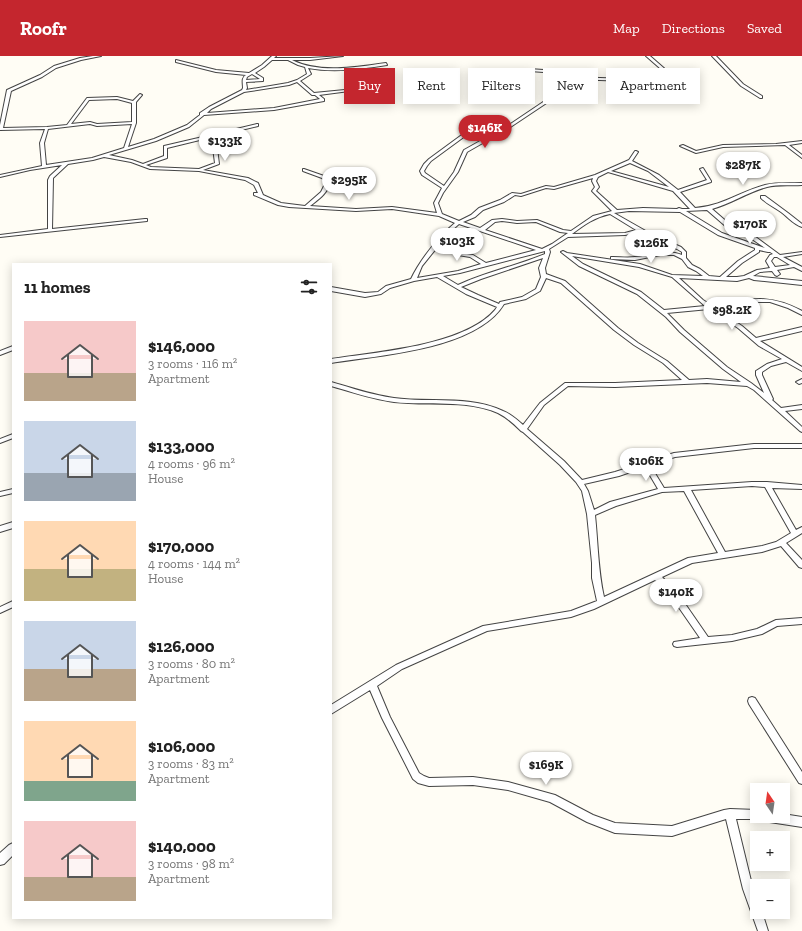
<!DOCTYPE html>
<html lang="en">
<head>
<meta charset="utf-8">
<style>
	:root { --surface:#fff; --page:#f2f2f2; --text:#222; --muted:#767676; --accent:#c4262e }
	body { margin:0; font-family:"Zilla Slab",serif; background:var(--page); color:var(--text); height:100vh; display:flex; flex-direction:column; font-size:15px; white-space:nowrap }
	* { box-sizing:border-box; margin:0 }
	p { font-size:13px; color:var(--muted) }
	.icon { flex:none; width:22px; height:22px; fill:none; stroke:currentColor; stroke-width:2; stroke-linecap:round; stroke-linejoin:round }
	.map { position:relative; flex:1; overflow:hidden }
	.side { position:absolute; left:12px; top:207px; width:320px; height:656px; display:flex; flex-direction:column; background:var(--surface); border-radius:0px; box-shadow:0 2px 10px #0003 }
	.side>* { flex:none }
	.hud { position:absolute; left:344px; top:12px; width:380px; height:36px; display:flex; gap:8px }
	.needle { width:26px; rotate:347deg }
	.controls { position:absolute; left:750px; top:727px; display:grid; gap:8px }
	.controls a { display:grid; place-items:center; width:40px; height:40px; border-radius:0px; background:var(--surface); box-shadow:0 2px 10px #0003; font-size:20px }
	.price { position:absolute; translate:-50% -34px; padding:0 9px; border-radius:14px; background:#fff; color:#222; font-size:13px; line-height:26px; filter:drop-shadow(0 1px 2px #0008) }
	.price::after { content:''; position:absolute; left:50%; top:24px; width:12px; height:9px; margin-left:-6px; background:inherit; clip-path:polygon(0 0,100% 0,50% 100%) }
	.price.current { background:var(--accent); color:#fff }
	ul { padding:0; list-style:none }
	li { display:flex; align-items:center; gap:12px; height:100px; padding:0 12px }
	li span { display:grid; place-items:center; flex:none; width:112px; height:80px; border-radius:0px; color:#555 }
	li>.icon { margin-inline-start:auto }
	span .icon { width:48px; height:48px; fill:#fffc; stroke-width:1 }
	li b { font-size:17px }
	h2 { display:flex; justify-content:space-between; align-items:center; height:48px; padding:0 12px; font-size:17px }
	.tag { padding:0 14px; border-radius:0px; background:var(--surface); box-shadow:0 2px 10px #0003; font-size:14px; line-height:36px }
	.tag.current { background:var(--accent); color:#fff }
	header { display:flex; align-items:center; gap:24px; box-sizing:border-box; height:56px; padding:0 20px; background:var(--accent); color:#fff }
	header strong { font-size:19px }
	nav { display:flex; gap:22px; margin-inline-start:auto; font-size:14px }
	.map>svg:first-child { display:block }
</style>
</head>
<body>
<header>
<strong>Roofr</strong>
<nav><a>Map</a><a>Directions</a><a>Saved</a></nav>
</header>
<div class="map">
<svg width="802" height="875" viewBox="0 0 802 875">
	<rect width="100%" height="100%" fill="#fffdf5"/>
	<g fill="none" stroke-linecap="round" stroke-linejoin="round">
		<defs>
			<path id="minor" d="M93 0H101L81 4 56 12 42 21 11 35 3 72 47 71 67 69 87 42 117 41 133 45 140 38 142 39 136 46V67L128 91 154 83 187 69 200 59V57L209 51 242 34 243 32C243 27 241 22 246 19L216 16 176 6V4L216 14 249 17 262 9 272 0H276L274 2H310L343 0 310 4H292C320 18 356 11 386 7L387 9C362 13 334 17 308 12L311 18 300 25 314 37 355 33 357 34 319 39 324 43V45L274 54 204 59 189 71 156 85 109 99 132 104 143 108 164 100V90L207 80 209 78 211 79 257 68H258V70L212 81 217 92 219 108 203 114 248 122 258 127 263 139 281 147 305 150 321 136 326 126 322 122 303 115V113H304L324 120 330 126C328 137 319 143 310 150L356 153 392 151 437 157 434 147 442 132 422 119 420 115 424 108 429 103 474 70 489 68 509 69 561 34 565 30 570 18 530 15 529 13 572 16 574 17 572 21 628 23 670 21 646 0H650L674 21V23L628 25 571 23 569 30 563 36 509 72 467 96 458 116 443 137 438 147 442 158 459 165 471 159 479 152 500 144 512 137 521 138 546 130 554 131 595 119 629 104 635 95H636L638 96 632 105 659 119 678 134 707 124 700 113 703 112 711 125V126L680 136 695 152C723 150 739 136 765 129 777 126 790 127 802 127V129C791 130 779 128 767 131 748 136 731 148 712 153L734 172 753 179 780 199 802 196V198L783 201 802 211V215L794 211 777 214 780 218 777 220 775 219 772 215 760 216 753 220 802 225V229L754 224 749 222 737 225 679 222 703 244 711 249C748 244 767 236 802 255V259L788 252 770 246H751L715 252 742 270 756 282 802 271V275L760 285 802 311V315L786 306 771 310 762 316V319L773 343 772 344 781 352 802 349V353L785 355 802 371V376L800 375 754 334 747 330 707 327 615 331 568 330 544 349 527 373 564 405 582 424 615 416 674 397 754 388H802V392H754L675 401 650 409 664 432 752 426H767L802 429V433L772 432 796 474 802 471V477L786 487 802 504V512L799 511 781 490 762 496 692 507 662 521 679 539 708 581 732 579 757 573 776 564 802 562V568L777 570 762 578 732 585 677 591 674 590 673 588 674 586 700 582 673 543 655 524 594 553 571 561 487 575 402 613 377 630 390 661 419 717 424 720 429 722 473 721 508 726 555 739 593 759 615 767 672 770 724 754 730 753 757 754V760H783V758L802 761V771L763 765 759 763H736L753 833 757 843V856H762L768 875H758L743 833 726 763 672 780 615 777 587 766 550 746 508 734 473 729 429 730 418 727 413 723 382 662 370 634 331 658V649L396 609 483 570 571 555 597 545 592 522V507L587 458 582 435 576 426 560 409 523 376 521 375 520 374C513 367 506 361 498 357 465 343 428 350 394 346 372 343 352 336 331 330V326C352 332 372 339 394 342 430 347 470 339 503 355 511 358 517 364 523 369L540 347 565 327H615L682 324 663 307 634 289 614 274 561 227 546 222 540 235 526 243 504 248C476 294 379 299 331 307V303C376 296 464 290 495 254L497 251 466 238 437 221 414 225 390 232 381 238 365 241 331 235V231L365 237 378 236 386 230 411 223C420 204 439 180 455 167L439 160 392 153 356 155 289 151 278 149 254 139V137H258L254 129 245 124 199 115 150 113 131 106 104 101 93 104 68 108 53 122 52 173 145 163H147V165L0 181V179L48 173V124L50 120 62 109 30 114 0 121V119L42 110 40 87 45 73 0 74V69L7 34 40 19 54 10 80 2ZM272 4H288L298 9 305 11 307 18 297 24 288 27 246 34 247 32 246 26 263 25V22L255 17 264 11ZM252 18 260 23 246 24 247 21ZM297 26 312 39H315L320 43 274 52 207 57 211 53 244 36 289 29ZM117 43 132 47V66L97 68 90 66 71 68 89 44ZM90 68 97 70 132 68 124 92 92 102 46 109 44 87 48 73ZM489 70 505 71 464 94 454 116 444 130 425 117 424 115 427 110 431 105 476 72ZM208 82 213 92 215 107 199 113 151 111 146 109 167 102V92ZM630 107 648 115 669 131 611 115ZM608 116 673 135 690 153H682L679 152 677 153 643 152 617 154 596 135 599 131 596 125 598 121ZM593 122 592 125 595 131 592 135 612 155 593 160 571 175 563 174 537 164 517 165 502 163 492 164 480 172 463 166 475 161 483 154 504 146 515 139 521 140 546 132 554 133ZM707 154 730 174 749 181 765 192 722 177 686 155ZM629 155 680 156 718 179 755 192V194L738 205 720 221 709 220 700 213 692 209 686 202V196L681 191 651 178 614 157ZM610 158 636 174 625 177 572 178C584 169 595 161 610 158ZM502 165 517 167 536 166 560 176 568 177 552 188 542 193 485 174 495 166ZM459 168 536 194 486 207 473 199 461 197 442 186 451 175ZM640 176 677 193 682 196V199C666 192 651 200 635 201 628 202 620 201 613 201H611V203L635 204 660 199H674L682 203 688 211 696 215 703 220 672 219 640 208 567 197 563 195 561 196 579 210 637 238 666 261 680 276 723 313 741 326 707 323 689 324 667 305 638 287 618 272 565 225 546 218 545 212 550 196 549 193 568 181 625 179ZM439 189 458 199 470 201 481 208 458 215 417 222 422 210ZM759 194 768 196H770L773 198 770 199 766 205 770 212 757 214 744 220 737 221H726L742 207 759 196ZM545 195V198C516 210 486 216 458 229L443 220 460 217ZM572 200 639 211 672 221 705 250 664 254 641 236 583 208ZM774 201H777L790 209 775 211 771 205ZM543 202 539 212 541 221 536 233 522 241 500 246 499 248 478 239 461 231 481 223ZM709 253 738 272 759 290 782 303 767 308 756 315V319L764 337 751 327 727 311 684 274 667 257ZM645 411 658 433 610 446 594 454 588 435 584 428 619 420ZM752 430 765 431 791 477 776 486 762 490 725 496 691 434ZM684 435 718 497 688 502 604 541C598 515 598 487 595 459L616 450 662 436Z
				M712 0H716L743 28 762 40V42H760L741 30Z
				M802 85V87L789 89 802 99V102L785 89 723 91 696 97 680 90 683 89 696 95 723 89 776 88Z
				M761 140H765L788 157 802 168V171C793 168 788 161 781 156 774 151 767 148 761 142Z
				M13 290V294L0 299V295Z
				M802 323V327L799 328 796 326Z
				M13 378V382L0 387V383Z
				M13 433V437L0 440V436Z
				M13 466V472L0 476V470Z
				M13 545V551L0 557V551Z
				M752 641 755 642 802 716V728L799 727 749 648 748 645 749 642Z
				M13 787V799L4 808 0 809V797L9 789Z"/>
		</defs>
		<use href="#minor" stroke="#444" stroke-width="2"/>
		<use href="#minor" fill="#fff" fill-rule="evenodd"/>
	</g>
</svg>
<div class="controls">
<a><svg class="needle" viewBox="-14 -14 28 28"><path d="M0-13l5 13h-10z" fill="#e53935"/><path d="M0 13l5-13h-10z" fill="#767676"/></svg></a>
<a>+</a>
<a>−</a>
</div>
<b class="price current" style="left:485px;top:93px">$146K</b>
<b class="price" style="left:225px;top:106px">$133K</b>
<b class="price" style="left:743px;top:130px">$287K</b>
<b class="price" style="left:349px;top:145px">$295K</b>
<b class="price" style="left:750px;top:189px">$170K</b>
<b class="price" style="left:457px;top:206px">$103K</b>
<b class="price" style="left:651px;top:208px">$126K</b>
<b class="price" style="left:732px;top:275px">$98.2K</b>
<b class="price" style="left:646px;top:426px">$106K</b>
<b class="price" style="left:676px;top:557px">$140K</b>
<b class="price" style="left:546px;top:730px">$169K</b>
<div class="hud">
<a class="tag current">Buy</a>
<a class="tag">Rent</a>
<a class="tag">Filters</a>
<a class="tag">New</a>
<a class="tag">Apartment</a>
</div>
<section class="side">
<h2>11 homes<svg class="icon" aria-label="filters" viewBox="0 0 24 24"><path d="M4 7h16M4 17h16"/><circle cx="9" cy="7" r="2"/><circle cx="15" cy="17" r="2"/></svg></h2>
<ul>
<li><span style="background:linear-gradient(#f6c9c9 65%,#b9a48a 0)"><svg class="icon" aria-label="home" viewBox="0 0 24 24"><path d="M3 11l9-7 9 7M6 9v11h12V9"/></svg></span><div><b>$146,000</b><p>3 rooms · 116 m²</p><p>Apartment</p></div></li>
<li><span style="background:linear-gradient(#c9d6e8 65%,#9aa5b1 0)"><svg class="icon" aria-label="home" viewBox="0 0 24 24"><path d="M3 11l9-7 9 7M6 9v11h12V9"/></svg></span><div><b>$133,000</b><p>4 rooms · 96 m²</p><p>House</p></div></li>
<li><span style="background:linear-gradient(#ffd9b3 60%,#c2b280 0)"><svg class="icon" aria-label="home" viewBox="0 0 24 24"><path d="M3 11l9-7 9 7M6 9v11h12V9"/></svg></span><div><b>$170,000</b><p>4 rooms · 144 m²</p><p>House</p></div></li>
<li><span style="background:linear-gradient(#c9d6e8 60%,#b9a48a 0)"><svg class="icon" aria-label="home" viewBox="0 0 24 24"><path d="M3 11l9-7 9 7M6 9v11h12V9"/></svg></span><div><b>$126,000</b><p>3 rooms · 80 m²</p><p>Apartment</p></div></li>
<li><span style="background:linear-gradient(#ffd9b3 75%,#7fa58c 0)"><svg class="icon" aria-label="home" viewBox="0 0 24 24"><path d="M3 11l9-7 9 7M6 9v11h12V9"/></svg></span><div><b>$106,000</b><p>3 rooms · 83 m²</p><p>Apartment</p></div></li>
<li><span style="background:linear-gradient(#f6c9c9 70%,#b9a48a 0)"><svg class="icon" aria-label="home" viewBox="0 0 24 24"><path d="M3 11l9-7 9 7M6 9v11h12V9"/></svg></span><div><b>$140,000</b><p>3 rooms · 98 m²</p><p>Apartment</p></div></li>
</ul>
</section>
</div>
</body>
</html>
